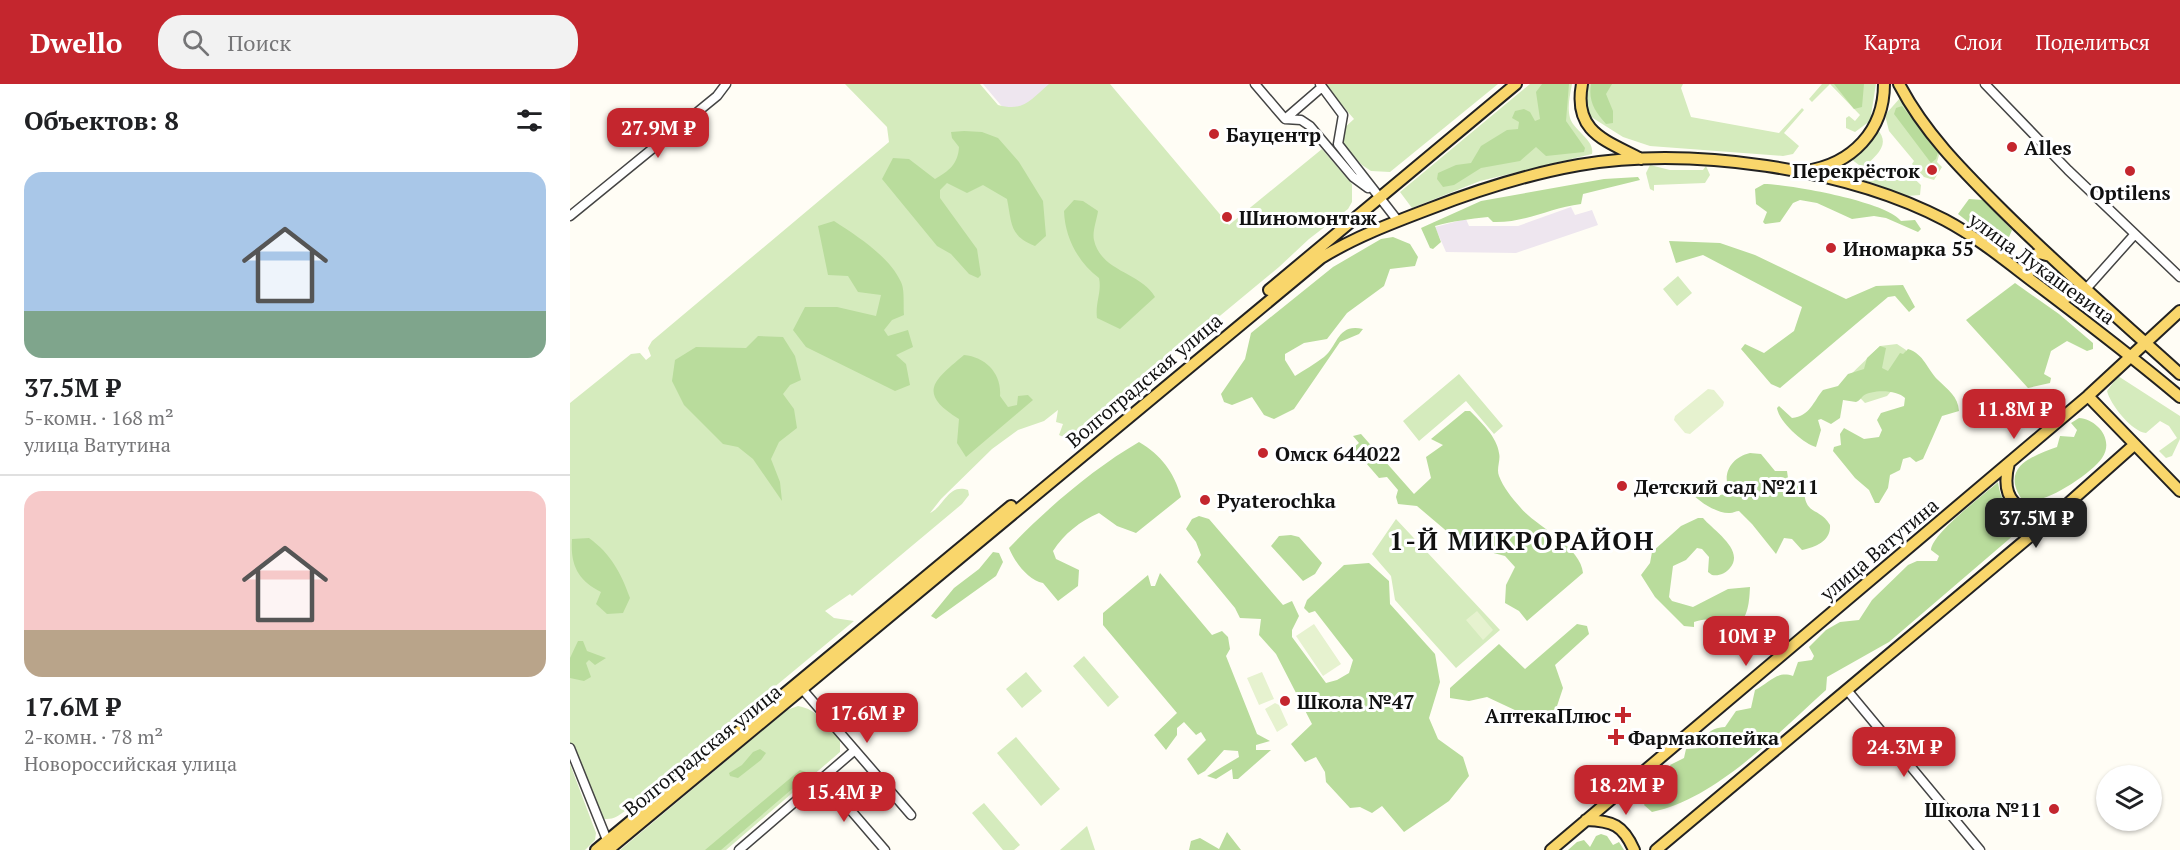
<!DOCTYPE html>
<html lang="ru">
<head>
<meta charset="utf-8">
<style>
	:root { --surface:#fff; --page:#f2f2f2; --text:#202124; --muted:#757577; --line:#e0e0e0; --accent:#c4262e }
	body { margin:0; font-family:"PT Serif",serif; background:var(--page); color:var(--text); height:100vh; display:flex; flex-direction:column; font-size:22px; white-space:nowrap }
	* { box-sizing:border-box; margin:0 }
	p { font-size:20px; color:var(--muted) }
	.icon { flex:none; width:33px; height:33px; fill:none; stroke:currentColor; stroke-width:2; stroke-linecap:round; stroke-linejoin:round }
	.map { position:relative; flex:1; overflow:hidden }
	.panel { display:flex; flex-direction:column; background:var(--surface); width:570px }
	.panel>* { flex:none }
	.buttons { position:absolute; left:1526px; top:681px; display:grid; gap:12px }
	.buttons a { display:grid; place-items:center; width:66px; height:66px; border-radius:50%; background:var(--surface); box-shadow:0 2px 4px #0004; font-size:30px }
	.price { position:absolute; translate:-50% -51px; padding:0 14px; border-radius:12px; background:var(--accent); color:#fff; font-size:20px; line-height:39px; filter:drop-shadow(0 2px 3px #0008) }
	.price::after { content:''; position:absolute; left:50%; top:36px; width:18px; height:14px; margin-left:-9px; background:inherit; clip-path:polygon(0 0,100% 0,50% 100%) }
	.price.selected { background:#222; color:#fff }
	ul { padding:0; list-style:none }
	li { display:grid; align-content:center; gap:12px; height:318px; padding:0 24px }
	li+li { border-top:2px solid var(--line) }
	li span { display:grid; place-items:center; height:186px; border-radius:18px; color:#555 }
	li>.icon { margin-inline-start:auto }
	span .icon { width:108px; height:108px; fill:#fffc; stroke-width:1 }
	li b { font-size:26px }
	h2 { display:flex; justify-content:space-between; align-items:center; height:72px; padding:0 24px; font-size:26px }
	header { display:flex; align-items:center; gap:36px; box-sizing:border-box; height:84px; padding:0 30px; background:var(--accent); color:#fff }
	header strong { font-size:28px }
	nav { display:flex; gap:33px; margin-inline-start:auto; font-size:21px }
	.search { width:420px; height:54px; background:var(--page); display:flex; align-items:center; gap:15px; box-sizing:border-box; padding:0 21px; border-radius:24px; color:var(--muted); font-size:22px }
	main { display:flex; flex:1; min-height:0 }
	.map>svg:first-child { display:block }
</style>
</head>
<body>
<header>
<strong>Dwello</strong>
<div class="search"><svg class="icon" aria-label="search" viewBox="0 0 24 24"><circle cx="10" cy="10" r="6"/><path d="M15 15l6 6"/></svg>Поиск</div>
<nav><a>Карта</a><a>Слои</a><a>Поделиться</a></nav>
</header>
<main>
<section class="panel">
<h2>Объектов: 8<svg class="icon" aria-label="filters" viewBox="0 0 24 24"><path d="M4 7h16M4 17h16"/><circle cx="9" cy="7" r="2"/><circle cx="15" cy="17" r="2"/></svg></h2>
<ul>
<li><span style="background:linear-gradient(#a9c7e8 75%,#7fa58c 0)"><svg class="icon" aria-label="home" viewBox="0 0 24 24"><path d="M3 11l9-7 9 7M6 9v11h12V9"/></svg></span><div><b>37.5M ₽</b><p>5-комн. · 168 m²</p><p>улица Ватутина</p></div></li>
<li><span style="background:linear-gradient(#f6c9c9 75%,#b9a48a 0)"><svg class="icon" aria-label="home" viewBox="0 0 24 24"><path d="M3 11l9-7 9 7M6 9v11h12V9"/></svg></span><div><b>17.6M ₽</b><p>2-комн. · 78 m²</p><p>Новороссийская улица</p></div></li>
</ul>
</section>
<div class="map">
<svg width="1610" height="766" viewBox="0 0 1610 766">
	<rect width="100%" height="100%" fill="#fffdf5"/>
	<path fill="#eee6ef" d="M413 0H501L450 44Z
		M1001 123 1005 131 1022 126 1028 141 946 169 876 168 865 143 896 135 899 142H948Z"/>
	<path fill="#d5ebbd" d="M275 0H410L428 21C454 28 460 16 479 0H540L659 141 752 65 782 100V118L778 125 739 155 709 183 500 356 489 351 493 340 486 338 488 326 474 337 448 346 422 365 371 415 360 429C374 423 378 399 398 406L399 411 392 420 282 512 280 510 255 527 264 534 284 537 55 727C47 733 39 738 29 733L0 660V319L61 270 70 269 76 276 81 272 78 264 82 257 319 58 317 43Z
		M754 0H928L820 88 801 87 792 81 769 55 772 46 784 35Z
		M960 0H1002C1000 12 997 22 1000 34 1004 47 1025 56 1022 70L910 97 842 124 830 108Z
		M1018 0H1113L1111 4 1121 33 1209 49 1232 24 1234 26 1214 49 1229 62 1223 70 1213 72 1080 62 1053 53 1018 31 1013 10Z
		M1252 0H1306L1300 37 1285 48 1276 44V34L1279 32 1285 37 1290 31 1260 0 1242 18 1239 15Z
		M1330 14 1370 68 1367 78 1372 83 1364 96 1354 93 1342 80 1344 77 1319 47 1315 31Z
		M1307 45C1322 61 1305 72 1293 84L1281 75Z
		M1080 81 1100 86H1133L1136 82 1140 91 1135 99 1084 101V107L1080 105 1076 89Z
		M1336 87 1351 101 1350 111 1337 112 1294 96 1297 92 1329 96Z
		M1108 192 1122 209 1107 222 1093 205Z
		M1327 260 1336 266 1342 284 1317 312 1295 319 1274 297 1310 262Z
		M889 290 933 342 924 350 896 317 849 357 833 337Z
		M1548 292 1610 332V355L1602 372 1596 374 1589 367 1607 354 1599 342 1590 337 1576 349C1562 348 1540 320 1537 307Z
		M826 435 930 546 886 584 825 516 821 492 802 470Z
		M514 572 549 613 538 623 503 582Z
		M456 588 472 607 452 624 436 605Z
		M228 622C246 625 258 640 270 654V668L156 766H50L217 626Z
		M446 653 490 705 471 722 427 669Z
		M0 680 26 749 25 756 15 766H0Z
		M414 719 450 761 444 766H433L402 729Z
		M517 742 525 766H490Z"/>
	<path fill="#b9dc9c" d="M972 0H999L996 37 1015 64 1014 68 976 72 966 63 950 77 911 84 884 101 873 103 867 95 868 89 886 81 901 79 911 62 937 46 948 45 949 38 942 34 945 27 954 25 960 28 965 37 970 35 966 8Z
		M1021 0H1042L1036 10 1043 27V39L1036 40C1025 28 1018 17 1021 0Z
		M1264 0H1294L1292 23 1284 25Z
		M1332 22 1368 68 1366 75 1361 79 1324 30 1326 24Z
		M394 47 412 48 428 54 449 78 473 117 476 152 465 162C439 152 442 139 437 115L413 101 397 109 377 99 370 106V114L407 165 411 191 408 194 399 190 381 170 367 162 312 95 323 74 339 75 365 95C379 87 388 80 389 63L382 54 381 48Z
		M1068 93 1070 96 1013 110 1011 120C979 124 956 139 923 138L918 133C899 135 883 137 865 142L871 158 863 165 860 164 851 144 911 117 1034 95Z
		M1194 100C1219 100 1318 118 1331 137L1345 136 1351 145 1348 148 1316 134 1304 132 1282 135 1247 119 1230 116 1223 119 1210 138 1195 140 1193 138 1197 128 1186 120 1185 105Z
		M1399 115 1413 116 1442 146 1439 153C1418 158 1404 142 1388 130Z
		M504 116 513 117 528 127C527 135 522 148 524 156 531 188 571 188 585 213L550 245 527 234C525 219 532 208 529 194 508 178 495 154 494 127Z
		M264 137C287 152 319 172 331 198 335 206 333 222 334 231L322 236 314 246 318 252 338 246 343 263 326 271 336 280 340 301 325 307 236 263 223 246 235 223H267L306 232 311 211 288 208 278 192 258 191 248 142Z
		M823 153 840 160 848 173 845 182 820 185 814 202 777 229 757 255 734 259 715 270V276L725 292C734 286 745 280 754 273 768 262 767 239 793 245L789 250 770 258 724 325 704 335 694 331 682 313 662 321 654 318 651 310 675 275 681 249 763 183 811 155Z
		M1099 157 1150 159 1185 171 1276 215 1306 202 1333 201 1345 223 1339 228 1325 212 1318 213 1210 304 1201 300 1171 265 1175 260 1194 269 1224 247 1232 223 1133 171 1106 179Z
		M1445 199 1489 230 1523 259V265L1517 267 1497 257 1481 267 1474 290 1481 294 1480 299 1458 304 1396 236Z
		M188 252 213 253 225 272 231 296 220 301 213 310 224 325 227 344 209 358 201 375 210 398 212 417 183 375 168 363 153 360 114 321 102 297 105 276 126 263 176 264Z
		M1310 262 1316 264 1312 284 1318 287 1330 269 1333 270 1338 265C1354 270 1357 285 1368 296 1378 306 1388 312 1389 327L1372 332 1353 375 1346 378 1340 373 1333 375 1330 386 1320 391 1318 404 1309 419H1305L1299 406 1285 394 1263 367 1264 363 1271 361 1270 350 1274 344 1294 355 1309 353 1312 346 1307 336 1311 329 1334 322 1335 314C1327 306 1303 305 1293 312 1291 314 1289 317 1286 318L1273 316 1270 334 1261 340 1251 335 1248 336 1251 346 1246 363C1234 360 1209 338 1207 324L1209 322 1222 334C1240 332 1243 318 1253 306L1268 302 1278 290 1294 285 1297 274Z
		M394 271C416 273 432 290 430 312L438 323 447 321 448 312 458 311 463 316 396 373 387 359 389 335C347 309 363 297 394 271Z
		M895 327H900C911 338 927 353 929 369 931 376 926 385 929 392 933 403 942 414 950 423 965 442 1011 462 1013 489L957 537 949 527 935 519 936 501 945 483 935 472 893 461 847 422 828 420 826 413 828 406 817 393 809 394 783 364 789 359 783 352 791 350 844 410 861 394 856 373 873 361 861 355Z
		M1509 334C1526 335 1545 355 1532 374 1523 388 1482 415 1465 416 1461 416 1455 414 1451 414 1431 383 1462 372 1487 363L1490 352 1504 353 1507 346 1501 339Z
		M569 358C591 371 604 388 611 413L566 449 547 442 529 429C510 437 494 450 483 467L486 475 509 486 508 502 488 517 473 499C458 496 444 477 439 464 475 426 524 384 569 358Z
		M1180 369 1191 370 1205 387H1217L1218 394 1234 403C1234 433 1249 422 1260 441 1261 457 1246 463 1232 466L1222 455 1214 454 1206 470 1182 440 1169 427C1166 427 1163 429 1160 429 1147 430 1126 416 1120 407L1124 397 1147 412 1154 410 1158 403C1153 387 1163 373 1180 369Z
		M1428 398C1431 420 1440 428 1459 438L1319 558 1257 593 1256 606C1208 649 1146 715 1082 728L1074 721 1077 715 1070 707 1076 701H1084L1089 693 1097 688 1103 690 1100 681 1114 674 1116 665 1130 664C1137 651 1138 644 1155 643L1166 627 1181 624 1185 606C1199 599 1207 586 1223 592L1228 578 1242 576 1244 572 1239 563 1256 546 1270 538 1289 536 1302 516 1338 481 1347 477H1367L1369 472 1361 466C1362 449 1414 411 1428 398Z
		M629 432 639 435 713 521 722 517 729 532 722 546V553L756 599 767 596 779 589 783 576 745 527 739 529 734 524 737 516 774 481 799 479 819 497 820 520 865 570 870 598 859 634 868 655 893 673 899 692 879 717 834 748 812 722 802 729 790 723 780 724 756 698 755 688 746 673 735 678 721 660 742 640 706 570 689 551 691 535 670 534 665 524 627 478 631 471 626 458 616 445 622 435Z
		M1128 434H1133C1144 447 1175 466 1160 484 1155 490 1149 492 1142 491L1138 488 1139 473 1132 465 1127 464 1116 476 1103 482 1099 513 1102 517 1123 523 1158 505 1180 503C1179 522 1178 536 1161 547L1151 545C1145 534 1136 534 1124 538V543L1114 542 1085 513 1071 491 1080 479 1082 468 1111 442Z
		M721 451 729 453 752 479 745 490 733 497 701 462 709 452Z
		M19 454C41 470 51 489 60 514L53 529 37 530 26 520 31 508C9 497 0 482 2 455Z
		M423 468 429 469 433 478 426 492 366 535 361 532 384 504 409 485Z
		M590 489 642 551 652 547 658 553 660 565 656 572 687 650 700 657 686 661V666H701L668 695H663L662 685 646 695 637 692 669 673 668 667 654 666 635 687 628 691 617 675 636 656 631 648 626 651 614 638 607 644V651L596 666 584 651 607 629 533 541V529L578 491 581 502H585Z
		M1007 540 1017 542 1019 550 985 581 993 604 986 625 962 634 917 613 899 617 880 614V604L929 560 955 585Z
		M8 557H13L17 567 36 574 25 581 19 576 16 579 21 593 14 597 0 594V574Z
		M190 665 196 669 191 676 168 694 160 692 159 689 172 681 183 668Z
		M230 686 236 688 235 694 151 766H135Z
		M657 748 671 766H619L621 757 630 754 649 765Z
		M1031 750 1037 752 1043 761 1049 758 1054 766H998L1007 758 1014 756 1020 763 1026 752Z"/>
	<path fill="#e6f2cf" d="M1138 305 1144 306 1154 318 1153 322 1120 350 1115 349 1104 336 1105 332Z
		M907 527 923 546 913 556 896 536Z
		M744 540 771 580 753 592 726 552Z
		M692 588 704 615 689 621 677 594Z
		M705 619 709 621 718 641 707 648 695 625Z"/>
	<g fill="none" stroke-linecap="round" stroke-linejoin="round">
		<defs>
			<path id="minor" d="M685 0 715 35 731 36 740 42 783 93 798 104
				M750 0 773 31 768 60 828 137
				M1415 0 1498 86 1610 193
				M715 35 752 3
				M0 132 147 12 156 0
				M1515 206 1565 150
				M233 606 341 731
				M1277 606 1410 766
				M0 664 39 761
				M253 694 315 766
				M169 766 285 666"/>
			<path id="major" d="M1012 0C1003 48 1035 56 1071 75
				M1329 0C1354 48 1391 85 1429 123 1487 181 1549 235 1610 290
				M1236 87C1282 80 1314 47 1314 0
				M1459 194 1455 185 1459 174 1469 169 1480 172
				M699 206 946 0
				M1481 210 1497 213 1515 206
				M1518 312 1610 407
				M1439 379C1429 417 1448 428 1483 433
				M1016 736C1043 737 1053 741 1064 766
				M26 766 441 422
				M38 766 751 174C785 153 822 139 859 125 908 106 958 90 1009 81 1120 62 1275 84 1375 136 1407 153 1436 177 1465 199 1514 236 1563 273 1610 313
				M981 766 1518 312 1610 227
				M1086 766 1483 433 1564 361"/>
		</defs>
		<use href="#minor" stroke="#444" stroke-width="11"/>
		<use href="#major" stroke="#222" stroke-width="14"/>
		<use href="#minor" stroke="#fff" stroke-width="8"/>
		<use href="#major" stroke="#f9d66b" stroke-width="10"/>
	</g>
	<g fill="#c4262e" stroke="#fff" stroke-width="2">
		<circle cx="644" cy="50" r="6"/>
		<circle cx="1442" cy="63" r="6"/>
		<circle cx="1362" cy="86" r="6"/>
		<circle cx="1560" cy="87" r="6"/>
		<circle cx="657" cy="133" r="6"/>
		<circle cx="1261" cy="164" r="6"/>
		<circle cx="693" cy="369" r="6"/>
		<circle cx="1052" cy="402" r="6"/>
		<circle cx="635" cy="416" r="6"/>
		<circle cx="715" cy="617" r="6"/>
		<path d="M1050 622h6v6h6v6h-6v6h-6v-6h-6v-6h6z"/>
		<path d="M1043 644h6v6h6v6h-6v6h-6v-6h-6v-6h6z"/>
		<circle cx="1484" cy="725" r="6"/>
	</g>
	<g text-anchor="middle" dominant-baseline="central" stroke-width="6" stroke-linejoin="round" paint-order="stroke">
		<g font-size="20" font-weight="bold" fill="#111" stroke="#fff" text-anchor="start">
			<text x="656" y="50">Бауцентр</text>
			<text x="1454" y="63">Alles</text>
			<text x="1350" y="86" text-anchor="end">Перекрёсток</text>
			<text x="1560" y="108" text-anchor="middle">Optilens</text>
			<text x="669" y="133">Шиномонтаж</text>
			<text x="1273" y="164">Иномарка 55</text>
			<text x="705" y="369">Омск 644022</text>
			<text x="1064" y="402">Детский сад №211</text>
			<text x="647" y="416">Pyaterochka</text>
			<text x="727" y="617">Школа №47</text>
			<text x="1041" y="631" text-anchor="end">АптекаПлюс</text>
			<text x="1058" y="653">Фармакопейка</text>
			<text x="1472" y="725" text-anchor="end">Школа №11</text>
		</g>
		<g font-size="20" fill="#111" stroke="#fff">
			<text transform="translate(1472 184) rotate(36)">улица Лукашевича</text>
			<text transform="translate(574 296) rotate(-40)">Волгоградская улица</text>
			<text transform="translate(1309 465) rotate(-40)">улица Ватутина</text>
			<text transform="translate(132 666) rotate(-39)">Волгоградская улица</text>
		</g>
		<g font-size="26" font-weight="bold" letter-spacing="1.5" fill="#111" stroke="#fff">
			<text x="952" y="456">1-Й МИКРОРАЙОН</text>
		</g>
	</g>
</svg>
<div class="buttons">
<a><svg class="icon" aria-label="layers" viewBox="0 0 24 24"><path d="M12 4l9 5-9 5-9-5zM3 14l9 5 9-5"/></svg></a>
</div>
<b class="price" style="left:88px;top:75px">27.9M ₽</b>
<b class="price" style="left:1444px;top:356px">11.8M ₽</b>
<b class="price selected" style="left:1466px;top:465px">37.5M ₽</b>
<b class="price" style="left:1176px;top:583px">10M ₽</b>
<b class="price" style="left:297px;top:660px">17.6M ₽</b>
<b class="price" style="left:1334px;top:694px">24.3M ₽</b>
<b class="price" style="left:1056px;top:732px">18.2M ₽</b>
<b class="price" style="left:274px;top:739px">15.4M ₽</b>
</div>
</main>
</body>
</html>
